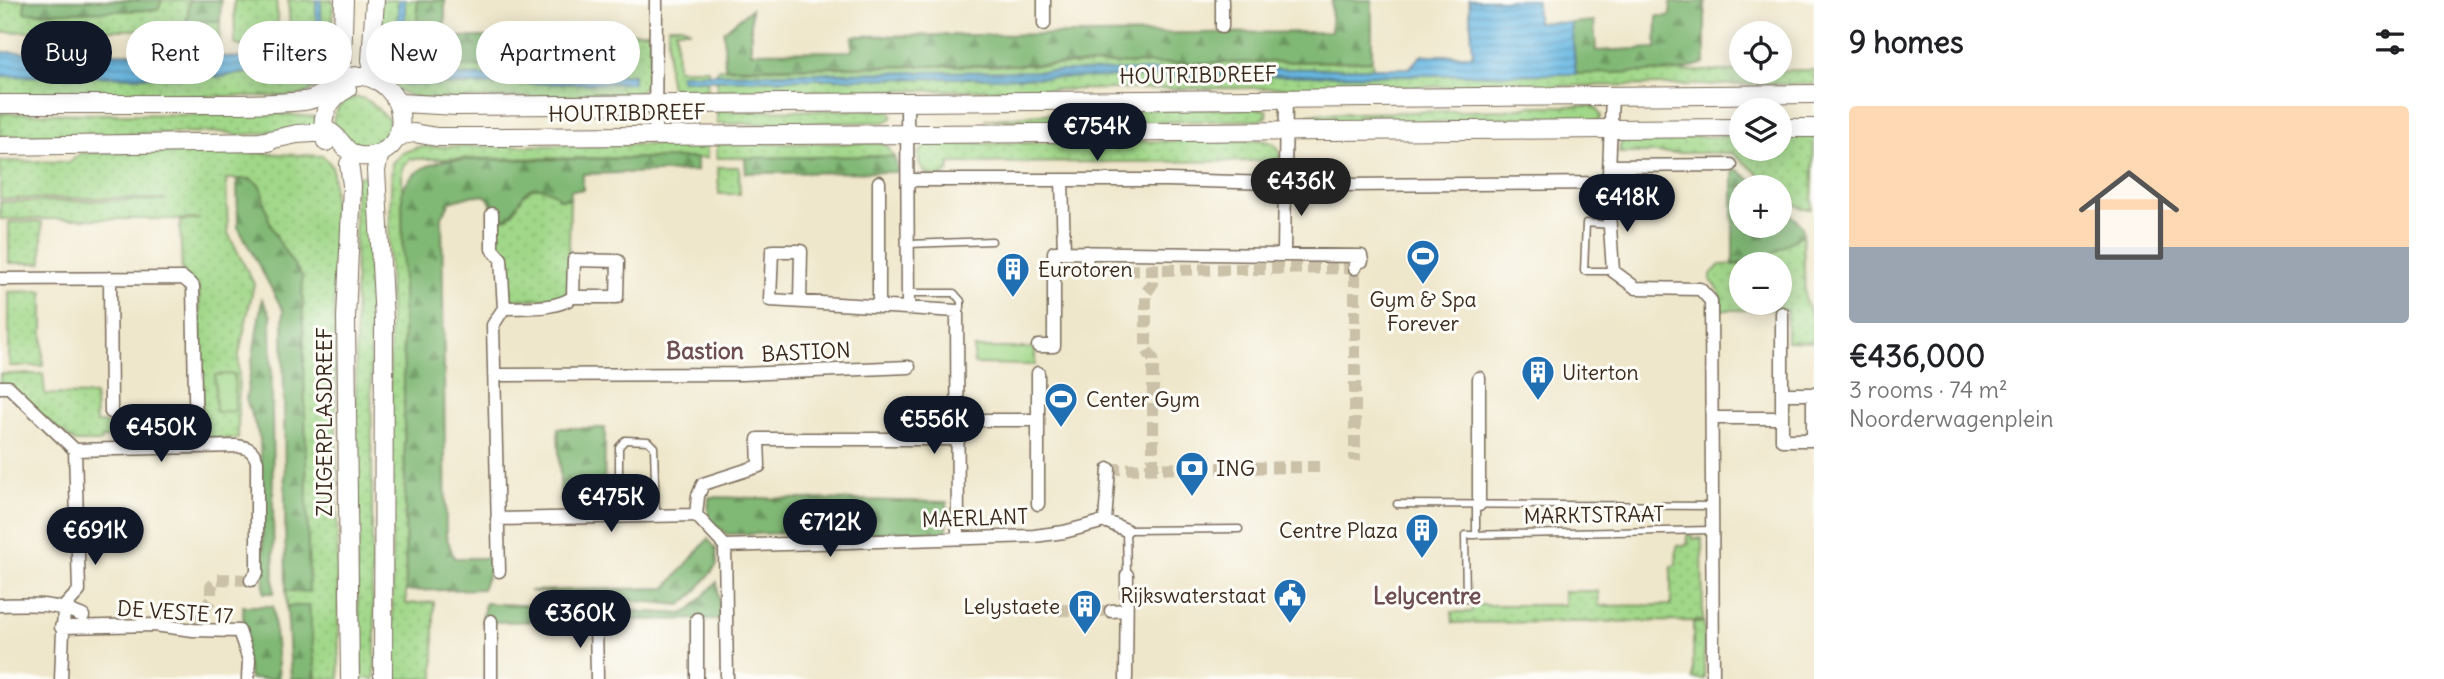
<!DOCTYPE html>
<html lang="en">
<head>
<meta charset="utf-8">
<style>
	:root { --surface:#fff; --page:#f2f2f2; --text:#202124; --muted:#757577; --accent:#111827 }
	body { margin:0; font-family:Delius,sans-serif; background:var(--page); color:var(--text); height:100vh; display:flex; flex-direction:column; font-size:26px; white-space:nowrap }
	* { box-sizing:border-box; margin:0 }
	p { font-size:23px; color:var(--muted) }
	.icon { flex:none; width:38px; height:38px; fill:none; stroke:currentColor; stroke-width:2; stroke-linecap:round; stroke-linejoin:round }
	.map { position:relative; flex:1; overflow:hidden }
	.panel { display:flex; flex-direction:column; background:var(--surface); width:630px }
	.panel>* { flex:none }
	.hud { position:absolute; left:21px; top:21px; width:665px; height:63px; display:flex; gap:14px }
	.tools { position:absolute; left:1729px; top:21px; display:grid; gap:14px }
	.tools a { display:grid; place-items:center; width:63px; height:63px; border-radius:50%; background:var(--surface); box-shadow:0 4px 18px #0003; font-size:35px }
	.price { position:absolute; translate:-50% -60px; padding:0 16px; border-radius:24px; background:var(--accent); color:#fff; font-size:23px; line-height:46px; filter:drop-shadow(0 2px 4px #0008) }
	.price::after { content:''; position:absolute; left:50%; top:42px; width:21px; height:16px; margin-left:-10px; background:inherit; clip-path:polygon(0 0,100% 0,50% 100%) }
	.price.active { background:#222; color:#fff }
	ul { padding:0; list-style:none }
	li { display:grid; align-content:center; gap:14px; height:371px; padding:0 35px }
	li span { display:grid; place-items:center; height:217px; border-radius:7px; color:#555 }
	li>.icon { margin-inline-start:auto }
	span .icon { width:126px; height:126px; fill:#fffc; stroke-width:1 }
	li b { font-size:30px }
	h2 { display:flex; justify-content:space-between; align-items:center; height:84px; padding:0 35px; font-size:30px }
	.chip { padding:0 24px; border-radius:32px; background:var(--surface); box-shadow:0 4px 18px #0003; font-size:24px; line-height:63px }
	.chip.active { background:var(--accent); color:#fff }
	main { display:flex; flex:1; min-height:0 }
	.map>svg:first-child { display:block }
</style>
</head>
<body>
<main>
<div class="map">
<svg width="1814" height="679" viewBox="0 0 1814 679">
	<defs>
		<pattern id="grass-dots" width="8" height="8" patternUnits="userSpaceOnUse" patternTransform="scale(1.75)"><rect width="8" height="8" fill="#a0d788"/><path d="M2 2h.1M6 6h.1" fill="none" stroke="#8bb975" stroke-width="1.8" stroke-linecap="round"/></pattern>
		<pattern id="forest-firs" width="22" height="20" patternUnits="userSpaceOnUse" patternTransform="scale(1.75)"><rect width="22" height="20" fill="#80b874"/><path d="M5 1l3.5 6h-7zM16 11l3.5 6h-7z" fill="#6a965f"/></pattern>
		<pattern id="water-rules" width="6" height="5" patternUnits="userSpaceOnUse" patternTransform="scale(1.75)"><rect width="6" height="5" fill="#68b8e3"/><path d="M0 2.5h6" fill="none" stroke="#5796b7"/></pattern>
	</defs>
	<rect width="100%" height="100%" fill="#fdfcf7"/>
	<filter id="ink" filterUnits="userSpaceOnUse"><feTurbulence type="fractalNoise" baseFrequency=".0143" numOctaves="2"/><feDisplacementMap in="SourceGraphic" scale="14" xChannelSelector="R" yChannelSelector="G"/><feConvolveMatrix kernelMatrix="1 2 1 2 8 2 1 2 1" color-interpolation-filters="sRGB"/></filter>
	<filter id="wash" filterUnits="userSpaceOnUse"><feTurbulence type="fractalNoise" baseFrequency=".00686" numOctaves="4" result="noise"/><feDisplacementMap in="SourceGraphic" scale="28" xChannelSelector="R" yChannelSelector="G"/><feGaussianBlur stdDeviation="1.57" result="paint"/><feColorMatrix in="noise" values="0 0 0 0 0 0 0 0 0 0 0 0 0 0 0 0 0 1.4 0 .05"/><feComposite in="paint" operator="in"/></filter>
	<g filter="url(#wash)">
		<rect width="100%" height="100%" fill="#efe7cb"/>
		<path fill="url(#grass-dots)" stroke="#6e8053" stroke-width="2" fill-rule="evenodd" d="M0 0H25V13L158 10 162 0H189L188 24 205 21H220L219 45 175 29 0 32Z
			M234 0H276L278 21 273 42 256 49 235 45Z
			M288 0H333L331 75 327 82 300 96 0 97V76L221 77C235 74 252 71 267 74 286 79 295 85 317 87L316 60 314 63 303 65 273 60C294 41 290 26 288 0Z
			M380 0H398V79L405 85 633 83V74L612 76H416L407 69 405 62V0H417L418 66 609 65V33L650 32C650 55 658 90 629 96L421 99C365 87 379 44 380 0Z
			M668 26H681L691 30H676L677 69H708L707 92H680L671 88 668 70Z
			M1372 61 1373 74 1814 70V84L717 92V69Z
			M355 97C372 98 377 111 390 120 388 138 373 155 354 143 345 137 342 128 333 123 334 109 341 101 355 97Z
			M1531 106H1594L1601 116 1599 120 1593 122H1304L1303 118 1310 114 1506 110Z
			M1254 108 1267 110V116L1261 120 1150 122 985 120 1074 111Z
			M889 110 892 115 890 120 884 122 717 124V111Z
			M255 112 316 117V127L253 134 238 135 223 132 0 136V113L213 115Z
			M1741 136V149H1780V136H1814L1812 209H1802L1780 191V187H1775L1732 153H1619L1621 142 1628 138Z
			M1260 140C1274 142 1280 147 1281 161L950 163 949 170 941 177 926 174 919 163V153L928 144Z
			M885 143 894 157 717 158V144Z
			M707 144V158L410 159 402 169 406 604 434 602V679H393L389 244 392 163 402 153 418 147Z
			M237 152 323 156 332 166 333 172 339 679H316L309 606H287L286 591H309L302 277C290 260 277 244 270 224 262 203 267 198 251 179H226L228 233 254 284 239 354 238 439 203 438 199 289 182 273 180 221 200 219H0V202L167 200 110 198 0 199V161L70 162 81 153Z
			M718 167H739L740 194H719Z
			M358 176H367L369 193 372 449V591L375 623V679H362L357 591 355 184Z
			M534 187 546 189 557 195 558 199H570L568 291 561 298 512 300 510 297 509 252H496V220L514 211 523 193Z
			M9 222H42V263H9Z
			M1803 234 1805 300 1814 322V342L1787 341V310H1721C1721 297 1721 288 1710 280L1712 273 1720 265 1747 264 1765 258ZM1741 264H1780V303H1741Z
			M43 291V366H9V292Z
			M0 374H43L45 394 95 395 96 423 122 424V438H102L101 442H75L0 384Z
			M126 416H180V441H127Z
			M1687 535H1693V539L1702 538 1703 621 1453 623 1452 612H1472V605H1564V591H1598L1599 606 1671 605V566L1676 565 1677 545H1688Z
			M1693 623H1704V679H1693Z"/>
		<path fill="url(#forest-firs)" stroke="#5e7149" stroke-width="2" d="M25 0H162L158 10 24 13Z
			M189 0H221L220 21H205L187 24Z
			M417 0H445V37H502L504 47 581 48 593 32 609 33V65L418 67Z
			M1332 0H1372V61L725 68 724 31 751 9V52L852 51 853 36 1331 32Z
			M1705 1V63L1679 71 1576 74 1571 23 1594 21 1596 51 1656 48 1657 16H1670L1671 3Z
			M880 156 894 157 899 172 746 173 745 158Z
			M697 158V171L583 174V190H571L570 199H558L557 195C524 175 525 199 508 218L496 220 490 201 486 196 474 195 450 202 442 216 446 535 454 558H492L494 561 482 589 406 591 402 192C410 172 426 165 446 160Z
			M1733 169 1738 170 1759 187H1741V226H1780V205L1802 225 1803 234 1765 258 1733 265Z
			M237 179C244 179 252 178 258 184 265 191 263 201 266 209 272 235 287 255 302 276L309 592 286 591 283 310 238 227Z
			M262 299 271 316 274 593H264L260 439 246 399Z
			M558 428H605L604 503 561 502Z
			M709 497 947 502V532L727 534 708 519Z
			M708 539 716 549 717 565 694 594 681 605 529 591 666 588Z
			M717 582 721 619 482 622 485 603 682 614 689 611Z
			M243 606H273L279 679H250L244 651Z
			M287 606H309L316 679H291Z"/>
		<path fill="#a0d788" stroke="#6e8053" stroke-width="2" d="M974 348H1035V365L974 364Z
			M234 374 235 411 216 412 215 375Z"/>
		<path fill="url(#water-rules)" stroke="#527180" stroke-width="2" d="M316 0H321L322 81 317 87C295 85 286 79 267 74 252 71 235 74 221 77L0 76V52L206 54C232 59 253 59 280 60 292 61 302 65 314 63L316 60Z
			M398 0H405V62L407 69 416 76H612L633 74V83L405 85 398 79Z
			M1469 0H1537V22L1571 23 1576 74 682 80 680 78 681 74 1409 68 1422 55H1473Z"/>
	</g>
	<g filter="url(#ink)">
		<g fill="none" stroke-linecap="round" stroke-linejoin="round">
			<path stroke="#cbc1a8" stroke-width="12" stroke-dasharray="12 6" stroke-linecap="butt" d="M1055 271 1355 268V461
				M1109 469 1319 467
				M1153 469V359L1146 349V293L1153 283V253
				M1058 610 1111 611
				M194 625 211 599V587L217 579 251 580"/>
			<defs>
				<path id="lane" d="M1610 225 1586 223 1584 271H1612
					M908 244 992 241
					M908 293H954L961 301V307
					M1397 504 1712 506
					M619 517V447L625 440 648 441 654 447 656 515
					M1476 535V505
					M1127 575 1126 530 1239 529
					M1466 599 1465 535 1712 530"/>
				<path id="street" d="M1044 0V24
					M1222 27V0
					M1612 95 1608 198 1613 271 1636 288 1700 289 1711 301 1713 679
					M907 101 908 309
					M655 136 656 0
					M1610 166 1731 165
					M908 180H1167L1345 185 1609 183
					M1062 180 1064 252
					M879 182V307
					M492 214V249L501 259 504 308 493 325 499 571
					M1284 253 1286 97
					M1086 271 1087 252
					M110 278 111 412
					M0 279 183 278 193 286 196 447
					M800 301 801 251H772L770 300 957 311 958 538
					M504 308C526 307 555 310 573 297L574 260 618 261 617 297H573
					M1782 313V440H1814
					M1038 346H1054V252L1361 256 1362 261H1357L1355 268
					M494 375 742 374 909 367
					M1479 378V505
					M0 387H9L75 450 236 446C248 447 253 450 257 461V573L251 580
					M1782 394H1813V440
					M1713 418H1782
					M959 420H1038
					M1038 504V373
					M696 515 698 496 703 484 759 466 758 439H959
					M497 519 696 515 725 546
					M1105 521 1109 469
					M0 605C31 604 53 602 83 616
					M1111 611 1126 610
					M697 619V679
					M491 621V679
					M596 621 597 679
					M61 627 154 625 193 630 239 631 249 660 248 679
					M61 679 64 607 79 591 75 450
					M727 679 725 546 1034 536 1064 532 1105 521 1126 530
					M1126 679 1127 575"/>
				<path id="secondary" d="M375 80 371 60 375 0
					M337 82 342 64 344 0
					M396 100 401 103 457 106 1814 94
					M0 104C62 104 125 104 187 104 226 104 265 105 304 101 326 99 336 75 361 76 404 79 417 144 374 155 345 162 345 140 330 132L297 134 260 142
					M1780 128H1814
					M394 141 402 135 414 133 437 137H502L1741 128
					M326 142C319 120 326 99 347 89
					M0 146 269 142
					M380 153 376 170 384 321 383 679
					M349 164 352 185 346 318 350 679"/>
			</defs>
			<use href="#lane" stroke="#7a6c5b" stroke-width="9"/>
			<use href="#street" stroke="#7a6c5b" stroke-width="15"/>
			<use href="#secondary" stroke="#7a6c5b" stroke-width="20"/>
			<use href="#lane" stroke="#fff" stroke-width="6"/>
			<use href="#street" stroke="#fff" stroke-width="12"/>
			<use href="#secondary" stroke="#fff" stroke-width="18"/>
		</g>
	</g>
	<defs>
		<symbol id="stadium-pin" viewBox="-11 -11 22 30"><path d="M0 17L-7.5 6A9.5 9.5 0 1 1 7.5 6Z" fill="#1f6fb2" stroke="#fdfcf7"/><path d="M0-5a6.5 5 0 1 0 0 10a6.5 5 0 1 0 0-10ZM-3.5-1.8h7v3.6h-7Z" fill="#fff"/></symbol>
		<symbol id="building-pin" viewBox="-11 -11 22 30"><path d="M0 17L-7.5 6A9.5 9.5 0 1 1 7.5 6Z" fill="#1f6fb2" stroke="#fdfcf7"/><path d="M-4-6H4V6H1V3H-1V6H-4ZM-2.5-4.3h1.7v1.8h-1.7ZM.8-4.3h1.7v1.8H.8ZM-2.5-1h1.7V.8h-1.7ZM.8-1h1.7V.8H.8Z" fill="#fff"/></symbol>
		<symbol id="bank-pin" viewBox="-11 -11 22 30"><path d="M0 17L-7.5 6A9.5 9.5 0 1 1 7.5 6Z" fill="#1f6fb2" stroke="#fdfcf7"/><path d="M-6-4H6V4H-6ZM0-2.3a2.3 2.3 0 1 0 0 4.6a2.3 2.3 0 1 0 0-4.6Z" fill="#fff"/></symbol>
		<symbol id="civic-pin" viewBox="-11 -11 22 30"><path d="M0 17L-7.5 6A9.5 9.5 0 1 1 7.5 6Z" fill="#1f6fb2" stroke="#fdfcf7"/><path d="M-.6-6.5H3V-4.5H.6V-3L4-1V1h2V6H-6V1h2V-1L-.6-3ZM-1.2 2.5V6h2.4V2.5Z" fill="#fff"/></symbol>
	</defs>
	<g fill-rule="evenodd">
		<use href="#stadium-pin" x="1404" y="237" width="38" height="52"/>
		<use href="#building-pin" x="994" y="250" width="38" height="52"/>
		<use href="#building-pin" x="1519" y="353" width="38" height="52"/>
		<use href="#stadium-pin" x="1042" y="380" width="38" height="52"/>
		<use href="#bank-pin" x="1173" y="449" width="38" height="52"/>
		<use href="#building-pin" x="1403" y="511" width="38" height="52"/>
		<use href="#civic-pin" x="1271" y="576" width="38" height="52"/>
		<use href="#building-pin" x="1066" y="587" width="38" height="52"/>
	</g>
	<g text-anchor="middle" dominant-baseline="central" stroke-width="6" stroke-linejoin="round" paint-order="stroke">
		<g font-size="21" fill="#3b2a1e" stroke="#fdfcf7">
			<text transform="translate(1198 75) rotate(-1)">HOUTRIBDREEF</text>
			<text transform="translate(627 113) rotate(-1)">HOUTRIBDREEF</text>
			<text transform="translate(806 352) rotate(-3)">BASTION</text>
			<text transform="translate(324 422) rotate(-90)">ZUIGERPLASDREEF</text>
			<text transform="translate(1594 515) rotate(-1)">MARKTSTRAAT</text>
			<text transform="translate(975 518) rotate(-2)">MAERLANT</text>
			<text transform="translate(175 612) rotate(4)">DE VESTE 17</text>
		</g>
		<g font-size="21" fill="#3b2a1e" stroke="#fdfcf7" text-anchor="start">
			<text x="1038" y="269">Eurotoren</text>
			<text x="1423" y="299" text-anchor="middle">Gym &amp; Spa<tspan x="1423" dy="24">Forever</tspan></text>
			<text x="1562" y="372">Uiterton</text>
			<text x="1086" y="399">Center Gym</text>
			<text x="1216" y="468">ING</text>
			<text x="1398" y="530" text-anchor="end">Centre Plaza</text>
			<text x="1266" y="595" text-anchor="end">Rijkswaterstaat</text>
			<text x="1060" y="606" text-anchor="end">Lelystaete</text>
		</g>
		<g font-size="23" font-weight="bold" fill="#6d4f53" stroke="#fdfcf7">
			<text x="705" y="350">Bastion</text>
			<text x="1427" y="595">Lelycentre</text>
		</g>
	</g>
</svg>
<div class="tools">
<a><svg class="icon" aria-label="locate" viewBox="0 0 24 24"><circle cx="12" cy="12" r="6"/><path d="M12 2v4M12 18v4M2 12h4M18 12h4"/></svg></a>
<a><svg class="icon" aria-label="layers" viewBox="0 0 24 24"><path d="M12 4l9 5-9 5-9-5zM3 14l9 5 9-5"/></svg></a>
<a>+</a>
<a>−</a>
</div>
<b class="price" style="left:1097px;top:163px">€754K</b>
<b class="price active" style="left:1301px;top:218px">€436K</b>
<b class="price" style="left:1627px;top:234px">€418K</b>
<b class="price" style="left:934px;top:456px">€556K</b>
<b class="price" style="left:161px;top:464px">€450K</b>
<b class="price" style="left:611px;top:534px">€475K</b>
<b class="price" style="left:830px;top:559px">€712K</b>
<b class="price" style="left:95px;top:567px">€691K</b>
<b class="price" style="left:580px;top:650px">€360K</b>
<div class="hud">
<a class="chip active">Buy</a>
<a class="chip">Rent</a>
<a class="chip">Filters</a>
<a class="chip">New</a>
<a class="chip">Apartment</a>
</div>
</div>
<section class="panel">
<h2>9 homes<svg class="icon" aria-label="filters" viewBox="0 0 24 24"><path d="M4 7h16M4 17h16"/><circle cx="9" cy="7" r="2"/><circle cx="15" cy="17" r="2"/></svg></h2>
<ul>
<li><span style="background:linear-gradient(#ffd9b3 65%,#9aa5b1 0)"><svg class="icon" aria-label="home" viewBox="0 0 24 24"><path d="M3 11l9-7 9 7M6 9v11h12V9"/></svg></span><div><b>€436,000</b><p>3 rooms · 74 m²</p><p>Noorderwagenplein</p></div></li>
</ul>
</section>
</main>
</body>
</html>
